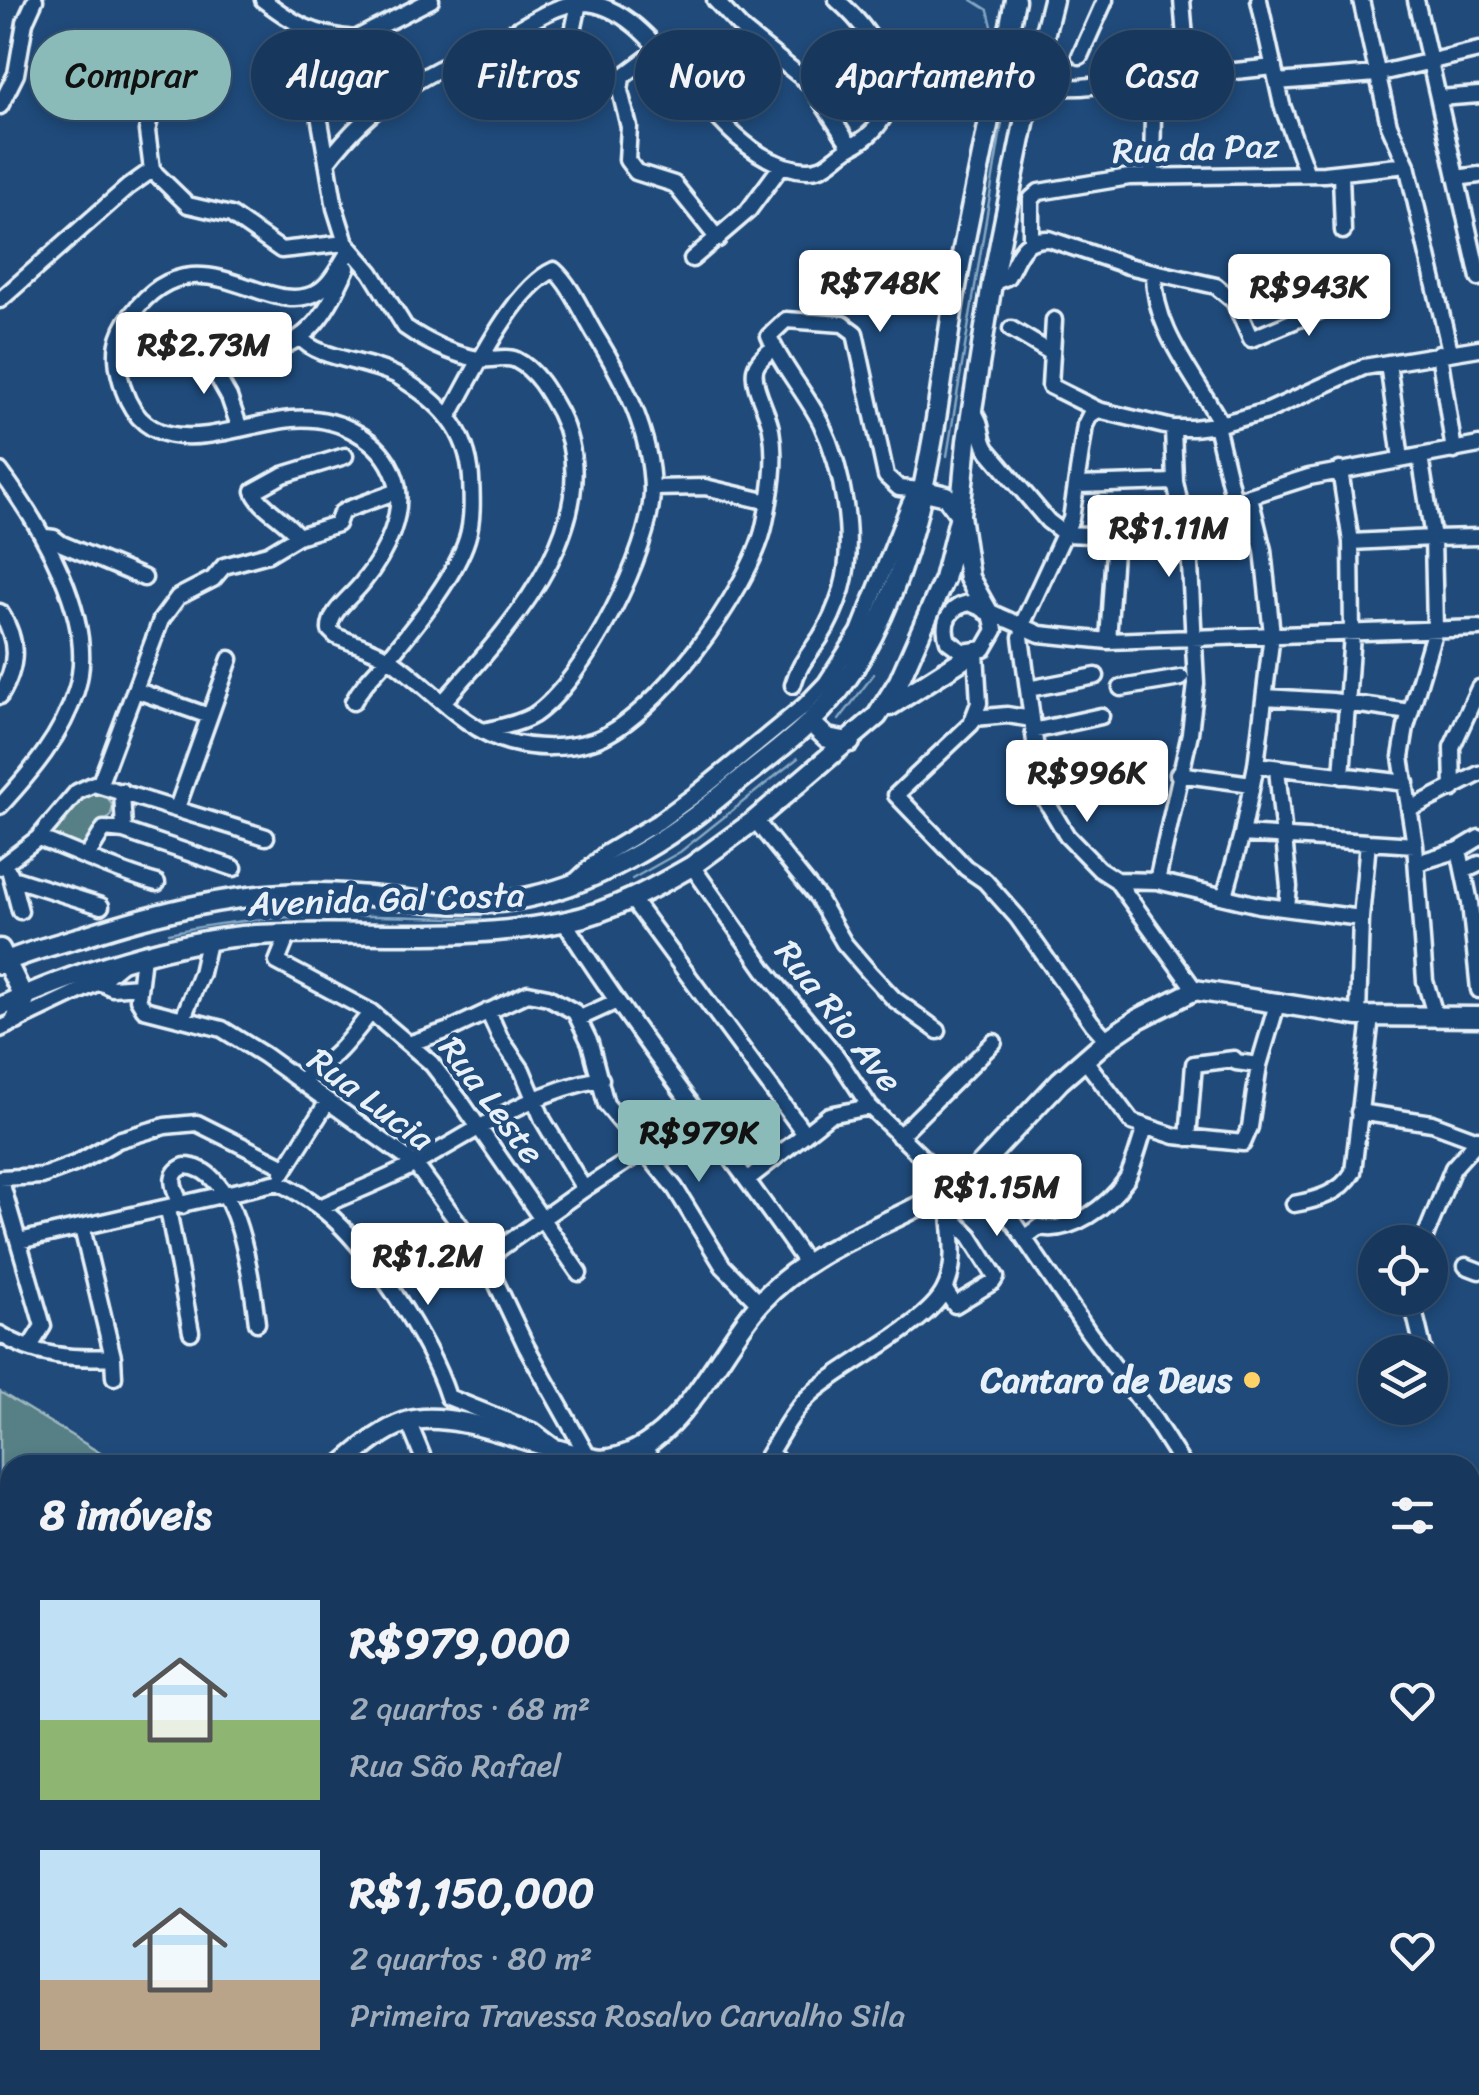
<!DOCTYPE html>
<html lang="pt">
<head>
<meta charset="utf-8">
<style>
	:root { --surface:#17385c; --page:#244365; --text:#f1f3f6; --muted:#9eacbb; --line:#365272; --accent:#8bbbb9 }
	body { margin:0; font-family:Sriracha,sans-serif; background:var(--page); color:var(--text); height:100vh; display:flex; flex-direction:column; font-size:38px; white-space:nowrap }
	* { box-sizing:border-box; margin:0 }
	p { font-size:32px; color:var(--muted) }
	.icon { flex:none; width:55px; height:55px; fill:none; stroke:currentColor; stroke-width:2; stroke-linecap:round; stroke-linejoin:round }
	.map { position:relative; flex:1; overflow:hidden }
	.panel { position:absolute; left:0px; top:1455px; width:1480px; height:640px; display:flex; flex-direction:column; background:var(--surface); border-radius:30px 30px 0 0; box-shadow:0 5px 15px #0003,0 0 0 2px var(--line) }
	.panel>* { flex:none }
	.hud { position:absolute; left:30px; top:30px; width:1420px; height:90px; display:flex; gap:20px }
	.tools { position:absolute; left:1358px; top:1225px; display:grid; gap:20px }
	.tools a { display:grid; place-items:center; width:90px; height:90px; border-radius:50%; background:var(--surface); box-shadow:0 5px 15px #0003,0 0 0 2px var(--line); font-size:50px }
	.price { position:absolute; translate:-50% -85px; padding:0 22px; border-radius:10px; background:#fff; color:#222; font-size:32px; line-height:65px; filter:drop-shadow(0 2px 5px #0008) }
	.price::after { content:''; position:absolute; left:50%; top:60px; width:30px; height:22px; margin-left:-15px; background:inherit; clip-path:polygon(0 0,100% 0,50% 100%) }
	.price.current { background:var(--accent); color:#111 }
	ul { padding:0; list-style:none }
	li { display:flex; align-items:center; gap:30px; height:250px; padding:0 40px }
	li span { display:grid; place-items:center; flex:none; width:280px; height:200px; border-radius:0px; color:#555 }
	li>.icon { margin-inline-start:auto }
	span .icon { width:120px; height:120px; fill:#fffc; stroke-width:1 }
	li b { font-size:42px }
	h2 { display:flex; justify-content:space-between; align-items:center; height:120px; padding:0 40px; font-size:42px }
	.tag { padding:0 35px; border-radius:45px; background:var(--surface); box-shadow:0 5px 15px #0003,0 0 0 2px var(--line); font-size:35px; line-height:90px }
	.tag.current { background:var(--accent); color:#111 }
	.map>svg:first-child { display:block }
</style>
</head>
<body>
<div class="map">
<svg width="1479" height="2095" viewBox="0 0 1479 2095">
	<rect width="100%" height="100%" fill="#1f4a7a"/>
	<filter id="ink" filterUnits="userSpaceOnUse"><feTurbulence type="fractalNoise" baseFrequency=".01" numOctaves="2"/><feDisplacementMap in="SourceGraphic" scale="20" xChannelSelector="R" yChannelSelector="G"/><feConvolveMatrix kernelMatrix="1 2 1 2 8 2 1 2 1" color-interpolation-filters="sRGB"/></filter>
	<g filter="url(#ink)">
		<path fill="#567f86" stroke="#9fb8bf" stroke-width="2.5" d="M93 788 106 794 113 807 110 817 94 831 85 850 46 836 66 821 60 814Z
			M0 1392 120 1465H10V2085H75L71 2095H0Z"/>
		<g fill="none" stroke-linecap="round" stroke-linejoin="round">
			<path stroke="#84a7c3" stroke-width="2.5" d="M972 0 988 10 1006 83
				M947 456 1013 56
				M839 720 874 674
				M632 879 680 852 798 758
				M169 933C272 910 376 915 481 919"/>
			<path stroke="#3d638d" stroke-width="18" stroke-dasharray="18 9" stroke-linecap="butt" d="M996 83 1006 45"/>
			<defs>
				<path id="minor" d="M263 0C296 25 313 35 355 39
					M715 0 744 31 810 84 851 147
					M1182 0 1188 76
					M1259 0 1282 105 1307 174
					M1361 0 1389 125 1407 165 1450 351
					M1416 0 1479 278
					M324 36 315 39 308 51 335 208 346 243 371 272 405 327 414 333C432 344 456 355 478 359 489 361 506 355 516 360 536 370 548 392 559 412 612 519 510 627 444 701
					M658 50 622 77 620 91 629 127 627 160 636 172 674 184 718 239
					M1080 56 1105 0
					M1145 79 1153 112 1152 176
					M1277 82 1376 74 1479 50
					M316 88 355 39 431 0
					M553 88 565 70 579 3
					M1031 88 1081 87 1274 67
					M1439 98 1479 95
					M0 106 16 74 25 22 35 0
					M327 162C375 99 422 75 491 44 519 31 549 5 580 3 660 0 706 153 797 169 827 174 830 159 851 147 921 109 884 41 837 0
					M152 170 188 205 231 215 281 250 346 243
					M152 170 147 131 153 106
					M1341 174 1343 231
					M1456 178 1479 175
					M1031 241V199L1039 192 1129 177 1324 174 1407 165
					M350 249C341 263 333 282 319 291 268 324 198 225 132 314 116 335 114 353 120 377 142 472 228 426 291 419 314 417 337 421 357 433 375 443 388 457 395 477 407 512 385 555 363 582 352 597 329 611 330 630L336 636C354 644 375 649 391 660 429 686 464 730 509 742 535 749 566 749 592 741 654 722 750 588 764 527 771 494 777 461 771 429 768 411 752 387 755 370 757 360 767 354 774 347
					M692 259 748 211 782 165
					M1154 272C1153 330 1195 375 1221 424
					M992 283 1007 277C1019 257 1020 238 1049 239L1128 266 1216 286 1234 301 1251 339 1352 297
					M0 300 128 187 152 170
					M1054 320 1050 386 1098 410 1173 428H1193L1216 425 1268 411 1364 367 1479 348
					M1011 329 1050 352
					M301 338C316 359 372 361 399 377 439 401 468 429 471 478 472 498 473 520 467 539 455 577 416 624 391 655 377 671 363 683 353 702
					M1439 353 1454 451
					M194 356C214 365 225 361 247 357 308 345 322 322 347 268
					M1388 363 1401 459
					M214 365 213 369 229 397 240 429
					M972 410C985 426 978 433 987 449L1048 521 1065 534
					M450 415C472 376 513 288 554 270 571 285 583 314 595 334 624 381 651 432 652 490 652 550 584 681 534 715 519 724 500 727 483 731
					M1216 425 1234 501
					M1420 456 1433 538 1435 629 1406 727 1401 757 1415 845 1425 981 1436 1018
					M1340 470 1351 542 1352 634 1342 776
					M0 471C40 525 99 621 76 691 62 736 31 772 0 806
					M1077 485 1175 482
					M652 488 705 487 769 502
					M1065 534 1115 536 1146 529 1309 477 1479 445
					M298 536C287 520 258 506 254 491L283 475 345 456
					M46 537 54 538 62 544 144 578
					M1433 538 1479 537
					M1351 542 1432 538
					M0 612C19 641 18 666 0 696
					M991 614 995 630 984 649 963 652 948 641C941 622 950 606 970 603L1040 634 1108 641 1479 628
					M1021 627 1071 519 1085 425 1090 415 1098 410
					M1021 637 1042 794 1067 836 1099 869 1116 880 1195 990
					M1108 641 1115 536
					M976 652 979 703 971 724 896 795 966 868 985 881 1017 917 1092 1023 1107 1040
					M793 685C798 666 809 654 820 638 829 624 837 605 842 589 856 539 843 469 821 423 806 393 782 367 769 336L786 320 843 324 855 333 886 476 899 488 921 490
					M1121 688 1181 678
					M1028 689 1096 676
					M135 690 209 716
					M1265 697 1332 701 1410 712
					M974 718 1007 715 1032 719
					M1033 731 1101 716
					M1256 765 1406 783
					M1277 769 1289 887 1287 907
					M1178 774 1252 784
					M100 783 161 620 178 597 213 579 224 566 268 554 298 536 337 524 341 513 348 509 398 491
					M1453 789 1452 747 1479 688
					M177 808 230 659
					M1410 809 1479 774
					M755 820 818 898 844 943 868 971 894 999 938 1031
					M124 831 234 868
					M1242 834 1415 845
					M38 838C79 853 116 872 157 883
					M1459 850 1470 903 1479 990
					M88 855 104 829 124 831 122 791
					M1417 863 1459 850 1479 838
					M692 866 765 970 838 1058 870 1107 924 1159 957 1185
					M0 867 38 838 77 792 94 784 266 837
					M1464 871 1479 864
					M10 873 20 911
					M12 878 101 906
					M578 879 606 853 658 822 700 791 804 706 826 683 859 632 908 508 913 497 921 490
					M1116 880 1157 881 1259 905 1361 918
					M1157 881 1190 733 1196 684 1189 545 1175 482 1173 428
					M1225 895 1242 834 1256 765 1272 634 1263 550 1250 497
					M631 898 805 1134
					M561 922 567 926C641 1042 728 1150 806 1263
					M288 935 277 962 371 1012 431 1063 462 1103 579 1273
					M143 956 138 999 144 1009 222 1029 264 1055 415 1164 485 1259 526 1346 591 1462
					M99 982 112 988 139 986
					M488 1011 500 1038 522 1070 543 1120 584 1189
					M1358 1016 1361 918 1368 842
					M183 1018 201 973 208 942
					M580 1018 615 1002
					M0 1029 99 982 122 963
					M411 1043 449 1030 528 993 548 997 575 1012 590 1043 606 1104 675 1188 723 1266 760 1304
					M1084 1059 1132 1122 1175 1136 1243 1143 1250 1127 1259 1065 1278 1001
					M299 1080C331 1065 350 1039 371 1012
					M1359 1112 1432 1123 1478 1140
					M899 1136 994 1042
					M1188 1138 1194 1064 1234 1059 1236 1062 1259 1065
					M977 1169 1089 1333 1155 1421 1183 1465
					M283 1172 328 1101
					M0 1178 42 1176 77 1163 118 1140 165 1126 197 1123 285 1167
					M0 1178 43 1326 29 1348
					M748 1179 829 1115 870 1107
					M278 1182C292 1189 306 1197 318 1206 366 1241 430 1341 448 1397L535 1432 552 1445
					M1294 1204C1317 1200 1341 1193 1353 1172L1371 1017
					M182 1206C175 1191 165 1174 185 1166 239 1167 252 1281 257 1323
					M320 1207C353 1192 388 1179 419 1162 481 1128 530 1092 601 1079
					M168 1209 191 1332
					M82 1228 113 1357 114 1377
					M1024 1238 1039 1227C1072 1234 1108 1206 1126 1180 1133 1170 1140 1141 1145 1128
					M19 1241 278 1182
					M1423 1242 1453 1168 1479 1139
					M485 1259 584 1189 700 1114
					M1466 1266 1479 1271
					M945 1290 955 1305 993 1282 996 1277 970 1236 949 1215
					M1411 1298 1424 1352
					M0 1334C35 1357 73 1359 113 1357
					M1430 1367 1433 1376
					M408 1421 426 1465
					M644 1447 655 1465
					M771 1453 781 1465
					M762 1465C777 1442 790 1414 810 1395 842 1365 926 1326 944 1291 960 1261 949 1223 948 1191
					M1470 1833 1479 1832
					M1470 2053 1474 2095
					M638 2085 645 2095
					M1186 2085 1187 2095"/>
				<path id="major" d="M1006 45 1015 0
					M921 490 946 496 960 515 969 578 987 610
					M890 706 973 653
					M810 722 827 738 850 742
					M0 949 25 1000 16 1020
					M0 964C26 952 54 945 81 937 158 912 237 892 317 893 375 893 431 907 488 903 575 897 659 848 724 793 764 760 809 730 840 689 921 578 933 436 953 305 965 230 983 157 996 83
					M0 1007C69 974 179 939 256 935 361 929 463 943 567 921 611 912 654 888 692 866L755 820 877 716 899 681 944 579 960 515 967 441 992 283 1031 88 1053 0
					M342 1465C361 1449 382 1430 406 1422 456 1406 547 1453 601 1460 677 1455 715 1354 760 1303 813 1244 892 1226 957 1185L977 1169 1060 1081 1107 1040 1138 1019 1195 990 1358 1016 1479 1017
					M895 2085 906 2095
					M143 2095 144 2085"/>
			</defs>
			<use href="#minor" stroke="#e8f1f8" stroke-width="21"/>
			<use href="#major" stroke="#e8f1f8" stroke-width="25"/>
			<use href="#minor" stroke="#1f4a7a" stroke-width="14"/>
			<use href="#major" stroke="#1f4a7a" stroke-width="18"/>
		</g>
	</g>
	<circle fill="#ffd166" stroke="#1f4a7a" stroke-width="4" cx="1252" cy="1380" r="10"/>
	<g text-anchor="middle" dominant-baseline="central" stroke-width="9" stroke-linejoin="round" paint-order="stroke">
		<g font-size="35" fill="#e8f1f8" stroke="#1f4a7a">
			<text transform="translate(1196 148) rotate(-2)">Rua da Paz</text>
			<text transform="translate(386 899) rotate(-2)">Avenida Gal Costa</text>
			<text transform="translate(839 1016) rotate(52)">Rua Rio Ave</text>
			<text transform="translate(371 1099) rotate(37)">Rua Lucia</text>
			<text transform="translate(492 1100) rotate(53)">Rua Leste</text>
		</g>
		<g font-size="35" font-weight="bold" fill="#e8f1f8" stroke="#1f4a7a" text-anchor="end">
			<text x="1232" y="1380">Cantaro de Deus</text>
		</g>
	</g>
</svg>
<div class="tools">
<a><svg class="icon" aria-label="locate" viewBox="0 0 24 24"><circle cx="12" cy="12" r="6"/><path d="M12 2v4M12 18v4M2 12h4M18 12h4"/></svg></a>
<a><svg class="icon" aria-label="layers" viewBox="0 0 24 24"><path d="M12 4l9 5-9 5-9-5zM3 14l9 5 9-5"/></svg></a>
</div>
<b class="price" style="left:880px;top:335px">R$748K</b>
<b class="price" style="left:1309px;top:339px">R$943K</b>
<b class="price" style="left:204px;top:397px">R$2.73M</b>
<b class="price" style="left:1169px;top:580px">R$1.11M</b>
<b class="price" style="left:1087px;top:825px">R$996K</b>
<b class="price current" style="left:699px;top:1185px">R$979K</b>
<b class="price" style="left:997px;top:1239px">R$1.15M</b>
<b class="price" style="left:428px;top:1308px">R$1.2M</b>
<div class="hud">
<a class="tag current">Comprar</a>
<a class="tag">Alugar</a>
<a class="tag">Filtros</a>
<a class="tag">Novo</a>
<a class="tag">Apartamento</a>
<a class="tag">Casa</a>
</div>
<section class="panel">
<h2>8 imóveis<svg class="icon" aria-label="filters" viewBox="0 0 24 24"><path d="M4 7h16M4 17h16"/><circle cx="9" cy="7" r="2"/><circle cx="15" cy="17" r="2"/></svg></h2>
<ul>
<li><span style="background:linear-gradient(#bfe0f5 60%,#8fb573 0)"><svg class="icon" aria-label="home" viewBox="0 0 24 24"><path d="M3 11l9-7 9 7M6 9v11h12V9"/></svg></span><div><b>R$979,000</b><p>2 quartos · 68 m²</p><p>Rua São Rafael</p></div><svg class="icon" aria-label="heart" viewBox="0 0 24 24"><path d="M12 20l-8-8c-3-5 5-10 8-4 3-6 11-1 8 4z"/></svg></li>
<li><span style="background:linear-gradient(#bfe0f5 65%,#b9a48a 0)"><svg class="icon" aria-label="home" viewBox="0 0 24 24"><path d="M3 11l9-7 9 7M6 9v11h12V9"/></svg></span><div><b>R$1,150,000</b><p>2 quartos · 80 m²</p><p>Primeira Travessa Rosalvo Carvalho Sila</p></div><svg class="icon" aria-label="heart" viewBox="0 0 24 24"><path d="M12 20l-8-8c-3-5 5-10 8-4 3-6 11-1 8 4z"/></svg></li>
</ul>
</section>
</div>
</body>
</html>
